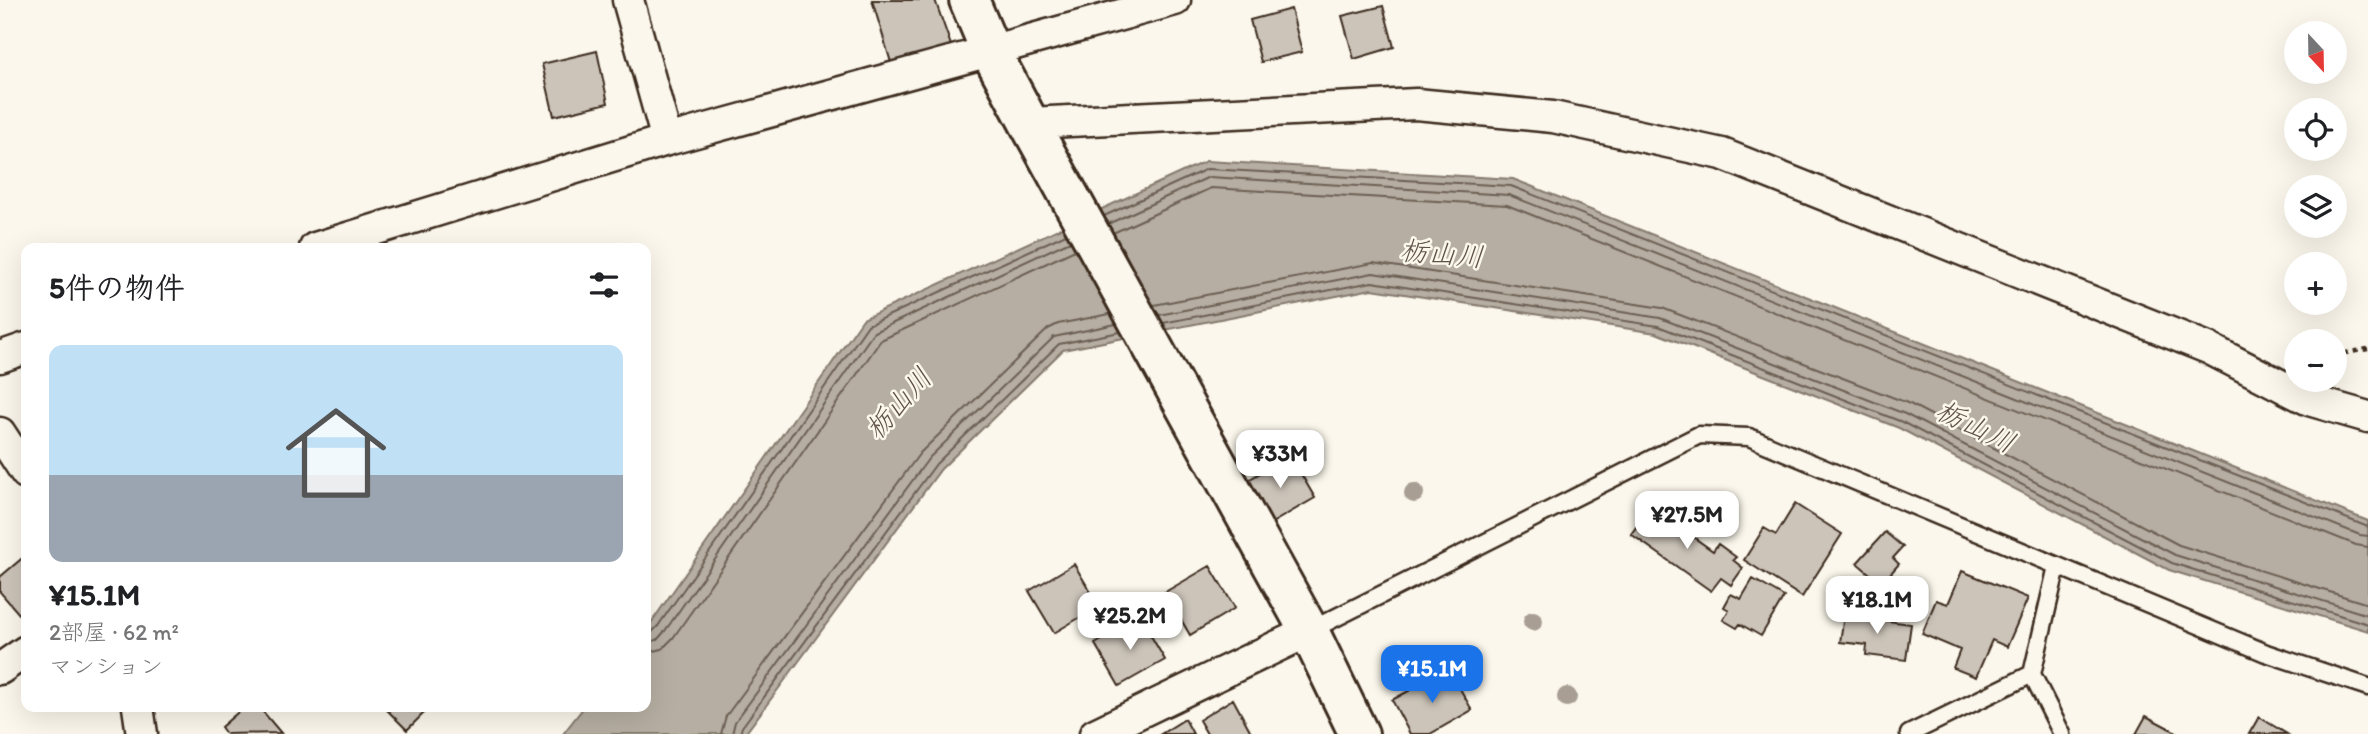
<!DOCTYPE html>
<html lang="ja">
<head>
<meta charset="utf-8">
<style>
	:root { --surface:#fff; --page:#f2f2f2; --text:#202124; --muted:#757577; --line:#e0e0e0; --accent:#1a73e8 }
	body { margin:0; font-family:Itim,"Klee One",sans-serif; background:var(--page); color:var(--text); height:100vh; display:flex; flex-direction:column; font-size:26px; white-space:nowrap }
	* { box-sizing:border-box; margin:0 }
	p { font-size:23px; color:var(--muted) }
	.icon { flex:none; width:38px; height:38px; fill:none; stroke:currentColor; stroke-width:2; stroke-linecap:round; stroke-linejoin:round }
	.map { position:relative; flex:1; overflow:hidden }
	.drawer { position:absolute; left:21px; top:243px; width:630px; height:469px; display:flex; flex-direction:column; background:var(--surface); border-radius:14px; box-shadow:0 7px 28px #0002 }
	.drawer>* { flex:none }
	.needle { width:46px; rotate:158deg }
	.controls { position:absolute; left:2284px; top:21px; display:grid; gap:14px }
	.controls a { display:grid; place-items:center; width:63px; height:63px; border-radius:50%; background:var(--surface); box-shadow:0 7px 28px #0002; font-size:35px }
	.price { position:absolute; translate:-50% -60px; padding:0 16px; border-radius:14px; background:#fff; color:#222; font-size:23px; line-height:46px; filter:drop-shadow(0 2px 4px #0008) }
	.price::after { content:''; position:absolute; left:50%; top:42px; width:21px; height:16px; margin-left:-10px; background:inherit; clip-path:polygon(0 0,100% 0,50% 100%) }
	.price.on { background:var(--accent); color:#fff }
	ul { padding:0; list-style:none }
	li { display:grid; align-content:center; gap:14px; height:371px; padding:0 28px }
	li+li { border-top:2px solid var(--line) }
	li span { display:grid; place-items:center; height:217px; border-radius:14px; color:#555 }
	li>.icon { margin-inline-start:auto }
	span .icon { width:126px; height:126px; fill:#fffc; stroke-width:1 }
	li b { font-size:30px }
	h2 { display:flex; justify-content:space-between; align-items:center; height:84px; padding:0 28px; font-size:30px }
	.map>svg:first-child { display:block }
</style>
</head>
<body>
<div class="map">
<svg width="2368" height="734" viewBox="0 0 2368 734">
	<rect width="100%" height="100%" fill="#fbf7ec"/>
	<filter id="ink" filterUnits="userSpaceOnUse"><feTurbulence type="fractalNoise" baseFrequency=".0143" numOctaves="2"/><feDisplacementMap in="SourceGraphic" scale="14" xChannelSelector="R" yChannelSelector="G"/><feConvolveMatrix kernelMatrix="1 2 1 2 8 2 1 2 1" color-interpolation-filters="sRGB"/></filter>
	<g filter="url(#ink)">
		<path fill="#b6aea2" stroke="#85796d" stroke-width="2" d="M1206 161 1513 179 2368 521V631L2169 570 1899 428 1656 333 1372 289 1063 350 941 469 745 734H563L584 707H646V630L863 319Z"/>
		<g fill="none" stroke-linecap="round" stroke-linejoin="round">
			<path stroke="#6c5f53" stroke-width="2" d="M1104 216 1207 169 1511 186 2368 527
				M1108 224 1209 177 1509 195 2360 535 2368 536
				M1113 233 1211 188 1507 205 2356 545 2368 547
				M1154 305 1373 263 1662 308 1910 404 2179 545 2368 604
				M1159 315 1373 273 1660 318 1905 414 2175 555 2368 615
				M1163 323 1372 282 1658 326 1902 422 2172 563 2368 624
				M646 633 652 632 658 626 868 325 1066 234
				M646 642 657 640 665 631 874 332 1070 241
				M646 653 662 649 673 638 881 340 1075 250
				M721 734 726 716 920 453 1048 329 1058 324 1110 314
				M732 734 735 722 929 458 1054 337 1116 324
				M740 734 742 727 936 464 1059 344 1120 332"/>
		</g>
		<path fill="#ccc4b9" stroke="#3b2a1e" stroke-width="2" d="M872 0H935L953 51 893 69Z
			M1383 6 1394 47 1354 59 1342 16Z
			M1291 9 1302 52 1261 62 1250 20Z
			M597 51 608 103 554 116 542 64Z
			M1290 455 1315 498 1270 524 1245 482Z
			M1795 504 1842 534 1802 597 1744 560 1764 528 1776 535Z
			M1651 507 1713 551 1718 544 1736 557 1733 560 1743 568 1731 585 1721 578 1711 591 1631 534Z
			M1885 532 1903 547 1893 558 1899 564 1875 591 1864 580 1870 574 1857 563Z
			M26 555V622L0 592V577Z
			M1074 564 1099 606 1054 633 1029 591Z
			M1210 566 1235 608 1190 635 1165 592Z
			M1962 571 2028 598 2007 647 1992 640 1976 677 1953 668 1960 650 1922 634 1936 600 1948 604Z
			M1753 579 1784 597 1761 636 1740 624 1737 628 1723 620 1729 610 1724 607 1731 594 1741 599Z
			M1844 615 1911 624 1906 660 1866 655 1867 645 1840 642Z
			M1140 617 1165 660 1119 686 1095 644Z
			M1449 669 1472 710 1430 734H1410L1392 700Z
			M1233 699 1252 734H1207L1199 720Z
			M244 707H259L281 733 226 734 221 727Z
			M384 707H430L407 730Z
			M2146 716 2180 734H2136Z
			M2259 717 2287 734H2249Z
			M1185 719 1193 734H1161Z"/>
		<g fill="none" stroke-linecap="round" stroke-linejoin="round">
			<defs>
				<path id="service" d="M2057 566 2032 674 2062 734
					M1309 631 1699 435 1749 437 2266 653 2368 687
					M1909 734 2032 674"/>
				<path id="minor" d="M628 0 667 140
					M1029 123 1416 104 1553 117 1722 154 2208 348 2309 400 2368 417
					M315 248 667 140 1175 0
					M0 357 26 348
					M0 433 26 473
					M0 669 26 651
					M138 707 142 734
					M1095 734 1309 631"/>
				<path id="tertiary" d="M969 0 991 52 1029 123 1309 631 1359 734"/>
			</defs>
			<use href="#service" stroke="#3b2a1e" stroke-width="21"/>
			<use href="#minor" stroke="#3b2a1e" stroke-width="35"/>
			<use href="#tertiary" stroke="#3b2a1e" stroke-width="44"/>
			<path stroke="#3b2a1e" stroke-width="4.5" stroke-dasharray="5 5" stroke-linecap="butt" d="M2334 355 2368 349"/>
			<use href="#service" stroke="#fbf7ec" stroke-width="16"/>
			<use href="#minor" stroke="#fbf7ec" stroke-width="30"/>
			<use href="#tertiary" stroke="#fbf7ec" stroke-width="38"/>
		</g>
		<g fill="#a89e93">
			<circle cx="1414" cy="493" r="10"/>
			<circle cx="1533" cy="621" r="10"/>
			<circle cx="1567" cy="697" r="10"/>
		</g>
	</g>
	<g text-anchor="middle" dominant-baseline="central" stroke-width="5" stroke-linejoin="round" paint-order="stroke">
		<g font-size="28" font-style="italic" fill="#605246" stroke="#fbf7ec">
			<text transform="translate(1442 253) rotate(5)">栃山川</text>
			<text transform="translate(898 403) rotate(-48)">栃山川</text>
			<text transform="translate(1976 426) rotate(26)">栃山川</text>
		</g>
	</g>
</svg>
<div class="controls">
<a><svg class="needle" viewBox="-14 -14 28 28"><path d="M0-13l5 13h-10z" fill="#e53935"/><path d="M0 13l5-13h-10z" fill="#757577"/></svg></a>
<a><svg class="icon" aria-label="locate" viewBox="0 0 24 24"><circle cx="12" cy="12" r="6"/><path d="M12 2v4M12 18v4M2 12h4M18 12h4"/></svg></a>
<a><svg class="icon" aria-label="layers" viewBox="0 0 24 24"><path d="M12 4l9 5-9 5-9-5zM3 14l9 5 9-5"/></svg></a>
<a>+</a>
<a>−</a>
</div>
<b class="price" style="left:1280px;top:490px">¥33M</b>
<b class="price" style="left:1687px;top:551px">¥27.5M</b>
<b class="price" style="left:1877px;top:636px">¥18.1M</b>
<b class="price" style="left:1130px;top:652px">¥25.2M</b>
<b class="price on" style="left:1432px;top:705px">¥15.1M</b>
<section class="drawer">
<h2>5件の物件<svg class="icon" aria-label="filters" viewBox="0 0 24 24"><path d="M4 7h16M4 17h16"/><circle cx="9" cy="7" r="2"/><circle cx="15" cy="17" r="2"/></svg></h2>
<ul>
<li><span style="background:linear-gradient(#bfe0f5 60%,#9aa5b1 0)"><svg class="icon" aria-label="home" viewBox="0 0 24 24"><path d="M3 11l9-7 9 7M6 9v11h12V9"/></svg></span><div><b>¥15.1M</b><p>2部屋 · 62 m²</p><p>マンション</p></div></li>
</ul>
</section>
</div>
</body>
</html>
